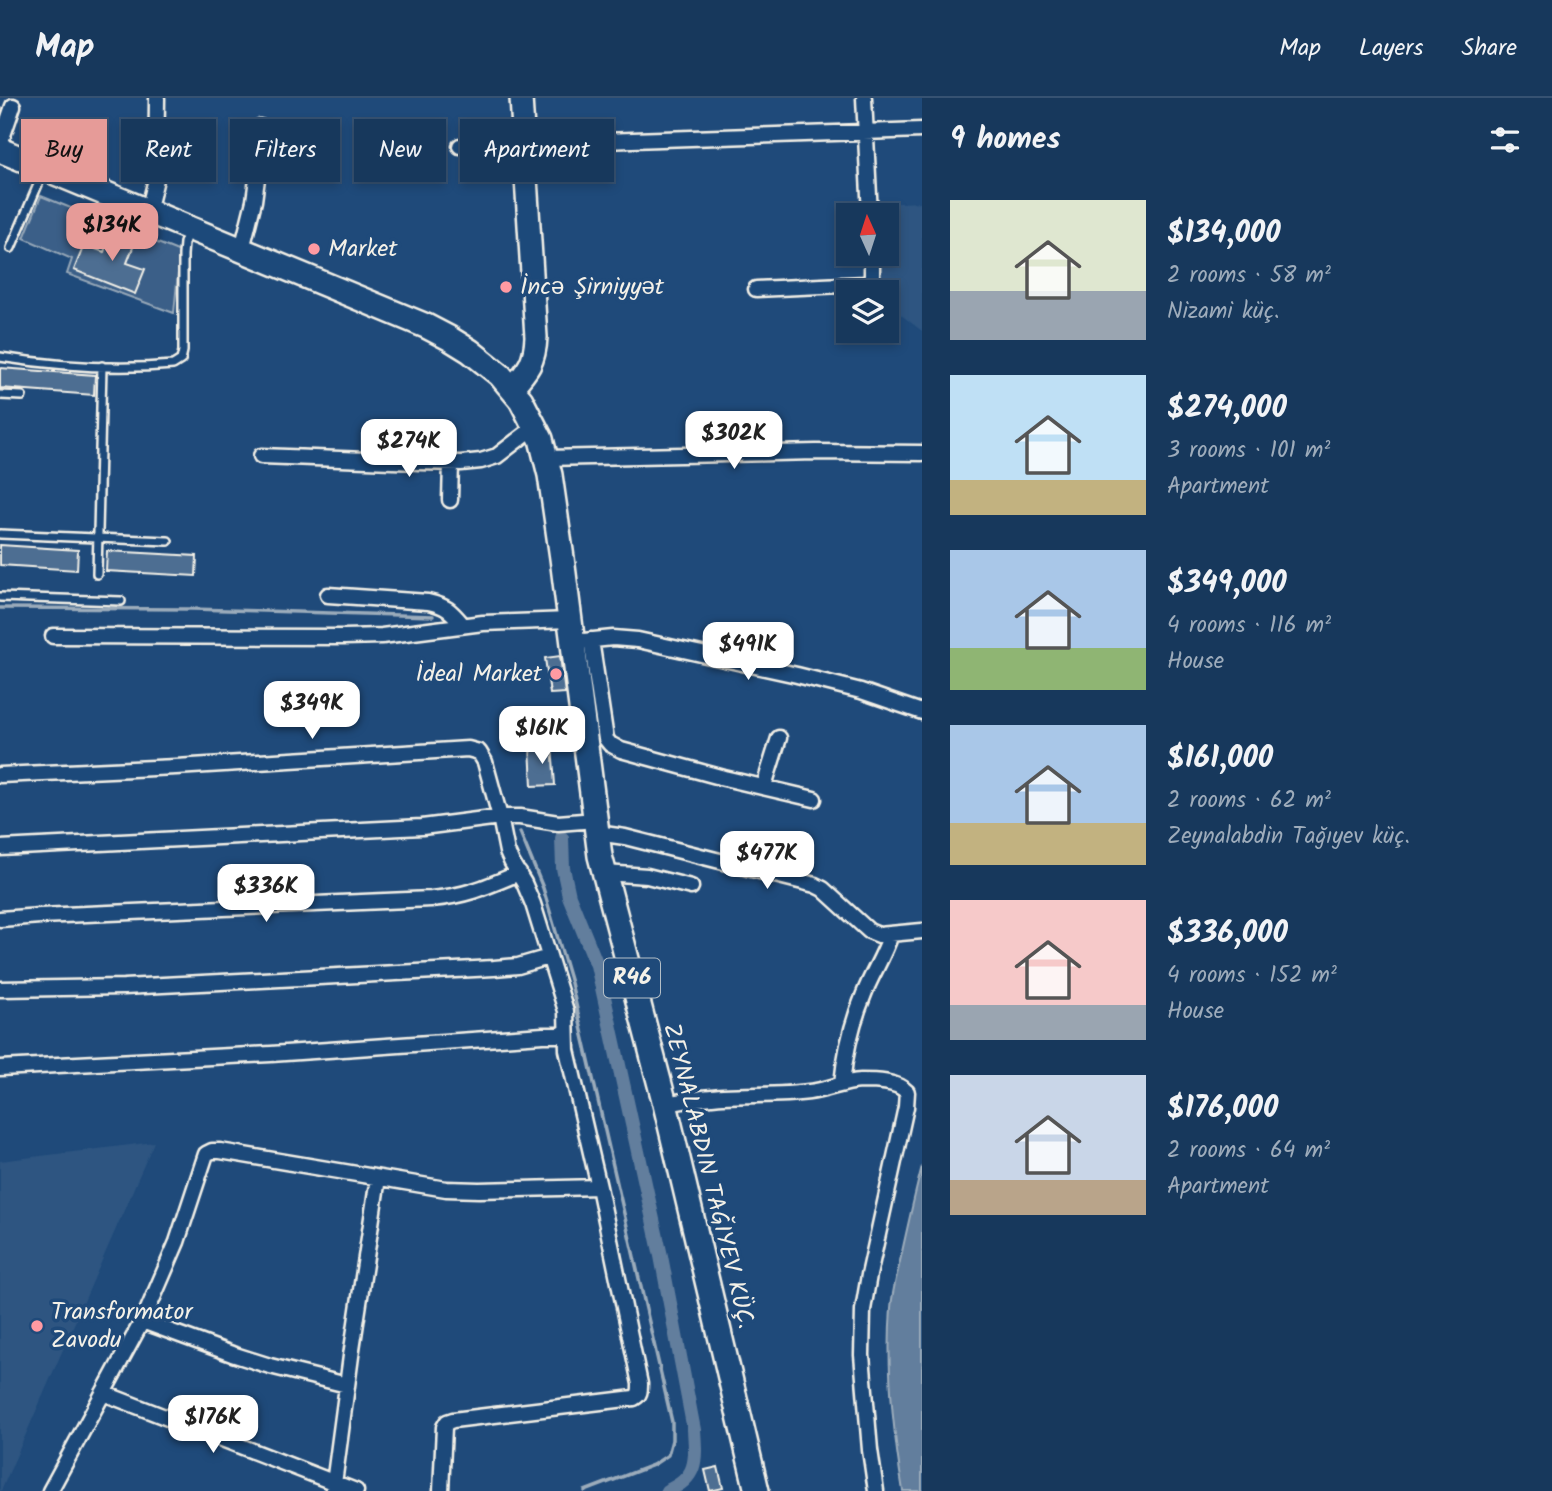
<!DOCTYPE html>
<html lang="en">
<head>
<meta charset="utf-8">
<style>
	:root { --surface:#17385c; --page:#203f62; --text:#f1f3f6; --muted:#9eacbb; --line:#365272; --accent:#e69b98 }
	body { margin:0; font-family:Kalam,sans-serif; background:var(--page); color:var(--text); height:100vh; display:flex; flex-direction:column; font-size:26px; white-space:nowrap }
	* { box-sizing:border-box; margin:0 }
	p { font-size:23px; color:var(--muted) }
	.icon { flex:none; width:38px; height:38px; fill:none; stroke:currentColor; stroke-width:2; stroke-linecap:round; stroke-linejoin:round }
	.map { position:relative; flex:1; overflow:hidden }
	.side { display:flex; flex-direction:column; background:var(--surface); width:630px }
	.side>* { flex:none }
	.top-card { position:absolute; left:21px; top:21px; width:665px; height:63px; display:flex; gap:14px }
	.needle { width:46px; rotate:357deg }
	.controls { position:absolute; left:836px; top:105px; display:grid; gap:14px }
	.controls a { display:grid; place-items:center; width:63px; height:63px; border-radius:0px; background:var(--surface); box-shadow:0 4px 10px #0003,0 0 0 2px var(--line); font-size:35px }
	.price { position:absolute; translate:-50% -60px; padding:0 16px; border-radius:14px; background:#fff; color:#222; font-size:23px; line-height:46px; filter:drop-shadow(0 2px 4px #0008) }
	.price::after { content:''; position:absolute; left:50%; top:42px; width:21px; height:16px; margin-left:-10px; background:inherit; clip-path:polygon(0 0,100% 0,50% 100%) }
	.price.on { background:var(--accent); color:#111 }
	ul { padding:0; list-style:none }
	li { display:flex; align-items:center; gap:21px; height:175px; padding:0 28px }
	li span { display:grid; place-items:center; flex:none; width:196px; height:140px; border-radius:0px; color:#555 }
	li>.icon { margin-inline-start:auto }
	span .icon { width:84px; height:84px; fill:#fffc; stroke-width:1 }
	li b { font-size:30px }
	h2 { display:flex; justify-content:space-between; align-items:center; height:84px; padding:0 28px; font-size:30px }
	.pill { padding:0 24px; border-radius:0px; background:var(--surface); box-shadow:0 4px 10px #0003,0 0 0 2px var(--line); font-size:24px; line-height:63px }
	.pill.on { background:var(--accent); color:#111 }
	header { display:flex; align-items:center; gap:42px; box-sizing:border-box; height:98px; padding:0 35px; background:var(--surface); border-bottom:2px solid var(--line) }
	header strong { font-size:33px }
	nav { display:flex; gap:38px; margin-inline-start:auto; font-size:24px }
	main { display:flex; flex:1; min-height:0 }
	.map>svg:first-child { display:block }
</style>
</head>
<body>
<header>
<strong>Map</strong>
<nav><a>Map</a><a>Layers</a><a>Share</a></nav>
</header>
<main>
<div class="map">
<svg width="922" height="1393" viewBox="0 0 922 1393">
	<rect width="100%" height="100%" fill="#1f4a7a"/>
	<filter id="ink" filterUnits="userSpaceOnUse"><feTurbulence type="fractalNoise" baseFrequency=".0143" numOctaves="2"/><feDisplacementMap in="SourceGraphic" scale="14" xChannelSelector="R" yChannelSelector="G"/><feConvolveMatrix kernelMatrix="1 2 1 2 8 2 1 2 1" color-interpolation-filters="sRGB"/></filter>
	<g filter="url(#ink)">
		<path fill="#2d5581" d="M922 104V233L896 213 880 182V156H887V117H879L878 106Z
			M154 1044 1 1393H0V1063Z"/>
		<path fill="#3a5f88" stroke="#97a8b8" stroke-width="2" d="M41 98 180 154 174 215 67 176 72 161 24 140Z"/>
		<path fill="#627e9d" stroke="#9cacbb" stroke-width="2" d="M922 1068V1393H903C893 1333 886 1271 891 1210 892 1194 897 1178 900 1163 907 1131 914 1099 922 1068Z"/>
		<g fill="none" stroke-linecap="round" stroke-linejoin="round">
			<path stroke="#9cacbb" stroke-width="3.5" d="M0 510 191 511 433 518
				M520 734 543 790 571 885 672 1324V1342L668 1357 653 1367 585 1393"/>
			<path stroke="#627e9d" stroke-width="14" d="M562 740 563 770 569 798 597 867 661 1158 694 1332C696 1362 698 1380 667 1393"/>
		</g>
		<path fill="#4d6e92" stroke="#f4f1e8" stroke-width="2" d="M113 130 137 139 127 165 145 171 135 196 74 172 84 147 104 154Z
			M0 270 95 277 94 297 0 290Z
			M0 447 78 452 77 472 0 467Z
			M107 453 197 458 196 478 106 473Z
			M560 558 565 595 550 596 545 560Z
			M552 647 555 687 532 688 530 648Z
			M718 1369 723 1390 710 1393 705 1372Z"/>
		<g fill="none" stroke-linecap="round" stroke-linejoin="round">
			<defs>
				<path id="lane" d="M11 150 43 75
					M0 259C56 268 116 272 173 267L181 262 183 253V157L184 145 188 134
					M0 297 22 298
					M0 436 168 443
					M97 476 102 268
					M0 499 121 503"/>
				<path id="street" d="M864 0 870 117
					M0 46 13 8
					M460 48 922 32
					M148 114 156 81 157 0
					M242 151 254 103 258 73 260 29
					M756 191 865 186 872 181V156
					M261 358 419 364 461 365 481 363 497 358 536 328
					M547 360 816 354 922 355
					M450 402 451 365
					M328 497 428 504C447 508 451 513 463 527
					M53 538 344 539 382 538 483 525 570 522
					M591 542 606 641 610 646 621 652 724 680 814 701
					M574 544 613 540 638 542 797 577 861 593 922 614
					M0 677 176 669 468 651 479 654 485 664 500 719 507 754 512 765 524 785 533 806 566 913 567 952 599 1089 640 1286C640 1293 640 1297 634 1300L453 1322 447 1324 444 1329 441 1393
					M764 688 779 640
					M597 735 625 739 815 787 823 791 869 833 879 837 922 833
					M0 750 422 729 500 719H520L558 725 595 722
					M605 775 647 778 691 789
					M0 821 40 818 431 801C466 798 486 789 519 775
					M0 891 124 889 494 870 518 868 549 859
					M0 970 271 956 543 937H566
					M842 986C845 954 852 925 864 896 872 875 884 858 891 836
					M665 1006C684 1003 703 999 723 998 752 996 780 998 809 994 827 992 843 984 861 983 875 983 897 983 907 994L906 1009 869 1177 863 1212 862 1257 870 1352 876 1393
					M142 1223 232 1256 270 1268 347 1287
					M103 1295 356 1393
					M50 1393 146 1216 177 1144 206 1056 212 1053H220L446 1091 479 1092 599 1089
					M333 1393 351 1258 378 1080"/>
				<path id="secondary" d="M512 290C528 272 535 264 536 239L521 0"/>
				<path id="primary" d="M0 52 426 228 449 240 470 253 500 277 521 302 541 341 550 377 562 460 600 758 665 1006 757 1393"/>
			</defs>
			<use href="#lane" stroke="#f4f1e8" stroke-width="12"/>
			<use href="#street" stroke="#f4f1e8" stroke-width="19"/>
			<use href="#secondary" stroke="#f4f1e8" stroke-width="26"/>
			<use href="#primary" stroke="#f4f1e8" stroke-width="28"/>
			<use href="#lane" stroke="#1f4a7a" stroke-width="7"/>
			<use href="#street" stroke="#1f4a7a" stroke-width="14"/>
			<use href="#secondary" stroke="#1f4a7a" stroke-width="21"/>
			<use href="#primary" stroke="#1f4a7a" stroke-width="23"/>
		</g>
	</g>
	<g fill="#ff9aa2" stroke="#1f4a7a" stroke-width="2.5">
		<circle cx="314" cy="151" r="7"/>
		<circle cx="506" cy="189" r="7"/>
		<circle cx="556" cy="576" r="7"/>
		<circle cx="37" cy="1228" r="7"/>
	</g>
	<g text-anchor="middle" dominant-baseline="central" stroke-width="7" stroke-linejoin="round" paint-order="stroke">
		<rect fill="#1f4a7a" stroke="#b4bfc7" stroke-width="2" x="604" y="860.5" width="56" height="39" rx="5"/>
		<g font-size="23" font-weight="bold" fill="#f4f1e8">
			<text x="632" y="880">R46</text>
		</g>
		<g font-size="24" fill="#f4f1e8" stroke="#1f4a7a" text-anchor="start">
			<text x="328" y="151">Market</text>
			<text x="520" y="189">İncə Şirniyyət</text>
			<text x="542" y="576" text-anchor="end">İdeal Market</text>
			<text x="51" y="1214">Transformator<tspan x="51" dy="28">Zavodu</tspan></text>
		</g>
		<g font-size="24" fill="#f4f1e8" stroke="#1f4a7a">
			<text transform="translate(708 1078) rotate(76)">ZEYNALABDIN TAĞIYEV KÜÇ.</text>
		</g>
	</g>
</svg>
<div class="controls">
<a><svg class="needle" viewBox="-14 -14 28 28"><path d="M0-13l5 13h-10z" fill="#e53935"/><path d="M0 13l5-13h-10z" fill="#9eacbb"/></svg></a>
<a><svg class="icon" aria-label="layers" viewBox="0 0 24 24"><path d="M12 4l9 5-9 5-9-5zM3 14l9 5 9-5"/></svg></a>
</div>
<b class="price on" style="left:112px;top:165px">$134K</b>
<b class="price" style="left:734px;top:373px">$302K</b>
<b class="price" style="left:409px;top:381px">$274K</b>
<b class="price" style="left:748px;top:584px">$491K</b>
<b class="price" style="left:312px;top:643px">$349K</b>
<b class="price" style="left:542px;top:668px">$161K</b>
<b class="price" style="left:767px;top:793px">$477K</b>
<b class="price" style="left:266px;top:826px">$336K</b>
<b class="price" style="left:213px;top:1357px">$176K</b>
<div class="top-card">
<a class="pill on">Buy</a>
<a class="pill">Rent</a>
<a class="pill">Filters</a>
<a class="pill">New</a>
<a class="pill">Apartment</a>
</div>
</div>
<section class="side">
<h2>9 homes<svg class="icon" aria-label="filters" viewBox="0 0 24 24"><path d="M4 7h16M4 17h16"/><circle cx="9" cy="7" r="2"/><circle cx="15" cy="17" r="2"/></svg></h2>
<ul>
<li><span style="background:linear-gradient(#dfe7d0 65%,#9aa5b1 0)"><svg class="icon" aria-label="home" viewBox="0 0 24 24"><path d="M3 11l9-7 9 7M6 9v11h12V9"/></svg></span><div><b>$134,000</b><p>2 rooms · 58 m²</p><p>Nizami küç.</p></div></li>
<li><span style="background:linear-gradient(#bfe0f5 75%,#c2b280 0)"><svg class="icon" aria-label="home" viewBox="0 0 24 24"><path d="M3 11l9-7 9 7M6 9v11h12V9"/></svg></span><div><b>$274,000</b><p>3 rooms · 101 m²</p><p>Apartment</p></div></li>
<li><span style="background:linear-gradient(#a9c7e8 70%,#8fb573 0)"><svg class="icon" aria-label="home" viewBox="0 0 24 24"><path d="M3 11l9-7 9 7M6 9v11h12V9"/></svg></span><div><b>$349,000</b><p>4 rooms · 116 m²</p><p>House</p></div></li>
<li><span style="background:linear-gradient(#a9c7e8 70%,#c2b280 0)"><svg class="icon" aria-label="home" viewBox="0 0 24 24"><path d="M3 11l9-7 9 7M6 9v11h12V9"/></svg></span><div><b>$161,000</b><p>2 rooms · 62 m²</p><p>Zeynalabdin Tağıyev küç.</p></div></li>
<li><span style="background:linear-gradient(#f6c9c9 75%,#9aa5b1 0)"><svg class="icon" aria-label="home" viewBox="0 0 24 24"><path d="M3 11l9-7 9 7M6 9v11h12V9"/></svg></span><div><b>$336,000</b><p>4 rooms · 152 m²</p><p>House</p></div></li>
<li><span style="background:linear-gradient(#c9d6e8 75%,#b9a48a 0)"><svg class="icon" aria-label="home" viewBox="0 0 24 24"><path d="M3 11l9-7 9 7M6 9v11h12V9"/></svg></span><div><b>$176,000</b><p>2 rooms · 64 m²</p><p>Apartment</p></div></li>
</ul>
</section>
</main>
</body>
</html>
